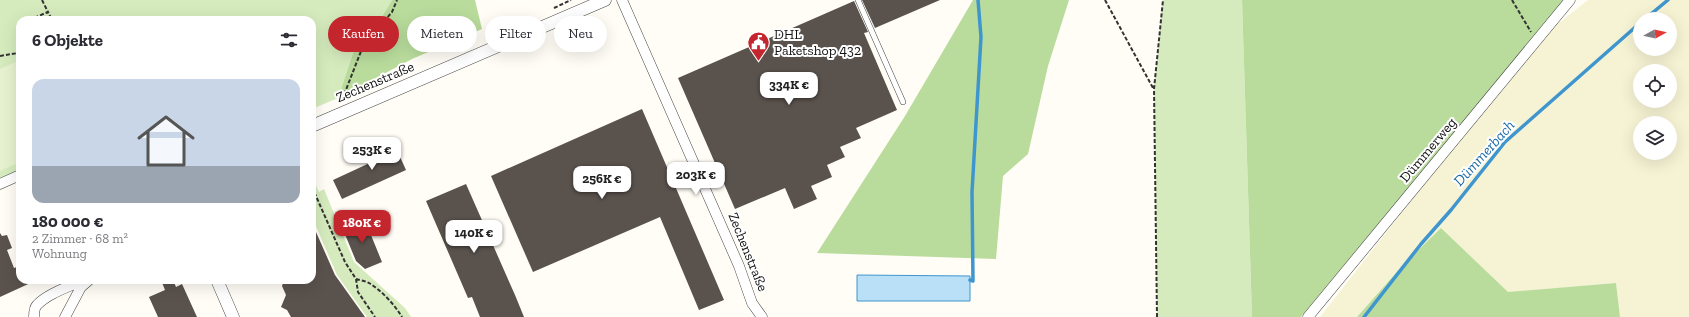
<!DOCTYPE html>
<html lang="de">
<head>
<meta charset="utf-8">
<style>
	:root { --surface:#fff; --page:#f7f7f7; --text:#2b2b33; --muted:#7c7c81; --line:#e1e1e2; --accent:#c4262e }
	body { margin:0; font-family:"Zilla Slab",serif; background:var(--page); color:var(--text); height:100vh; display:flex; flex-direction:column; font-size:15px; white-space:nowrap }
	* { box-sizing:border-box; margin:0 }
	p { font-size:13px; color:var(--muted) }
	.icon { flex:none; width:22px; height:22px; fill:none; stroke:currentColor; stroke-width:2; stroke-linecap:round; stroke-linejoin:round }
	.map { position:relative; flex:1; overflow:hidden }
	.side { position:absolute; left:16px; top:16px; width:300px; height:268px; display:flex; flex-direction:column; background:var(--surface); border-radius:12px; box-shadow:0 4px 16px #0002 }
	.side>* { flex:none }
	.guide { position:absolute; left:328px; top:16px; width:380px; height:36px; display:flex; gap:8px }
	.needle { width:26px; rotate:82deg }
	.fabs { position:absolute; left:1633px; top:12px; display:grid; gap:8px }
	.fabs a { display:grid; place-items:center; width:44px; height:44px; border-radius:50%; background:var(--surface); box-shadow:0 4px 16px #0002; font-size:20px }
	.price { position:absolute; translate:-50% -34px; padding:0 9px; border-radius:8px; background:#fff; color:#222; font-size:13px; line-height:26px; filter:drop-shadow(0 1px 2px #0008) }
	.price::after { content:''; position:absolute; left:50%; top:24px; width:12px; height:9px; margin-left:-6px; background:inherit; clip-path:polygon(0 0,100% 0,50% 100%) }
	.price.on { background:var(--accent); color:#fff }
	ul { padding:0; list-style:none }
	li { display:grid; align-content:center; gap:8px; height:212px; padding:0 16px }
	li+li { border-top:1px solid var(--line) }
	li span { display:grid; place-items:center; height:124px; border-radius:12px; color:#555 }
	li>.icon { margin-inline-start:auto }
	span .icon { width:72px; height:72px; fill:#fffc; stroke-width:1 }
	li b { font-size:17px }
	h2 { display:flex; justify-content:space-between; align-items:center; height:48px; padding:0 16px; font-size:17px }
	.pill { padding:0 14px; border-radius:18px; background:var(--surface); box-shadow:0 4px 16px #0002; font-size:14px; line-height:36px }
	.pill.on { background:var(--accent); color:#fff }
	.map>svg:first-child { display:block }
</style>
</head>
<body>
<div class="map">
<svg width="1689" height="317" viewBox="0 0 1689 317">
	<rect width="100%" height="100%" fill="#fffdf5"/>
	<path fill="#f6f3d4" fill-rule="evenodd" d="M1588 0H1689V317H1620L1616 283 1508 293 1441 228 1402 266 1357 317H1320L1536 41ZM1640 19H1670V49H1640ZM1640 71H1670V101H1640ZM1640 123H1670V153H1640Z"/>
	<path fill="#d5ebbd" d="M0 0H392L380 20 357 41 338 98 312 109V20H20V176L0 184Z
		M1163 0H1242L1252 317H1157L1154 89Z
		M312 177 319 192 324 189 354 262 405 308 411 317H367L337 275 312 217Z"/>
	<path fill="#b9dc9c" d="M392 0H475L482 29 412 59 338 98 357 41 380 20Z
		M973 0H1069L1048 66 1028 154 1003 176 996 259 817 253 905 116Z
		M1242 0H1565L1301 317H1252Z
		M1441 228 1508 292 1616 283 1620 317H1357L1402 266Z"/>
	<path fill="#e6f2cf" d="M20 60V162L0 171V69Z"/>
	<path fill="#b9e0f7" stroke="#3f96cf" d="M857 275 970 276V301H857Z"/>
	<g fill="none" stroke-linecap="round" stroke-linejoin="round">
		<path stroke="#3f96cf" stroke-width="3.5" d="M1645 19 1668 0
			M970 280 973 281 972 192 981 37 978 0
			M1364 317 1421 244 1451 210 1505 142 1640 23"/>
	</g>
	<path fill="#5a524d" d="M862 0H940L875 28Z
		M854 1 868 32 864 33 897 110 856 128 861 138 840 147 845 157 827 165 832 177 811 186 817 199 794 209 785 188 735 209 678 78Z
		M642 109 724 300 699 310 660 217 533 272 491 176Z
		M392 139 406 170 342 199 333 180 374 161 369 150Z
		M466 184 515 295 524 317H480L472 297 468 298 426 201Z
		M364 218 382 262 365 269 356 261 342 227Z
		M312 223 335 275 365 317H291L287 310 281 307 286 295 282 286 284 280H312Z
		M0 233 2 236 7 235 12 248 7 250 14 268 20 266V280H37L0 297Z
		M161 280H173L176 287 182 284 197 317H158L149 297 165 290Z"/>
	<g fill="none" stroke-linecap="round" stroke-linejoin="round">
		<defs>
			<path id="service" d="M858 0 903 102"/>
			<path id="minor" d="M622 0 739 266 752 303 762 317
				M0 184 20 175
				M34 317C34 313 34 308 37 305 48 293 69 287 83 280
				M65 317 81 287 89 280
				M1308 317 1570 0"/>
			<path id="tertiary" d="M312 126 605 0
				M217 280 233 317"/>
		</defs>
		<use href="#service" stroke="#444" stroke-width="6"/>
		<use href="#minor" stroke="#444" stroke-width="11"/>
		<use href="#tertiary" stroke="#444" stroke-width="13"/>
		<path stroke="#333" stroke-width="2" stroke-dasharray="4 2" stroke-linecap="butt" d="M42 0 48 12
			M1105 0 1153 88
			M1512 0 1531 32
			M554 8 571 0
			M29 20 48 12 52 20
			M217 20 223 17 230 20
			M0 56 18 53 20 47
			M342 100 363 46 392 12 397 0
			M312 187 345 262 356 279 358 292 375 317
			M356 279C360 280 365 281 369 283 381 290 395 305 402 317
			M1157 317 1154 89 1163 0"/>
		<use href="#service" stroke="#fff" stroke-width="5"/>
		<use href="#minor" stroke="#fff" stroke-width="10"/>
		<use href="#tertiary" stroke="#fff" stroke-width="12"/>
	</g>
	<defs>
		<symbol id="civic-pin" viewBox="-11 -11 22 30"><path d="M0 17L-7.5 6A9.5 9.5 0 1 1 7.5 6Z" fill="#c4262e" stroke="#fff"/><path d="M-.6-6.5H3V-4.5H.6V-3L4-1V1h2V6H-6V1h2V-1L-.6-3ZM-1.2 2.5V6h2.4V2.5Z" fill="#fff"/></symbol>
	</defs>
	<g fill-rule="evenodd">
		<use href="#civic-pin" x="746" y="30" width="25" height="34"/>
	</g>
	<g text-anchor="middle" dominant-baseline="central" stroke-width="4" stroke-linejoin="round" paint-order="stroke">
		<g font-size="14" fill="#111" stroke="#fff" text-anchor="start">
			<text x="774" y="34">DHL<tspan x="774" dy="16">Paketshop 432</tspan></text>
		</g>
		<g font-size="14" fill="#111" stroke="#fff">
			<text transform="translate(375 82) rotate(-23)">Zechenstraße</text>
			<text transform="translate(1428 150) rotate(-50)">Dümmerweg</text>
			<text transform="translate(748 252) rotate(68)">Zechenstraße</text>
		</g>
		<g font-size="15" font-style="italic" fill="#1768a6" stroke="#fff">
			<text transform="translate(1484 153) rotate(-48)">Dümmerbach</text>
		</g>
	</g>
</svg>
<div class="fabs">
<a><svg class="needle" viewBox="-14 -14 28 28"><path d="M0-13l5 13h-10z" fill="#e53935"/><path d="M0 13l5-13h-10z" fill="#7c7c81"/></svg></a>
<a><svg class="icon" aria-label="locate" viewBox="0 0 24 24"><circle cx="12" cy="12" r="6"/><path d="M12 2v4M12 18v4M2 12h4M18 12h4"/></svg></a>
<a><svg class="icon" aria-label="layers" viewBox="0 0 24 24"><path d="M12 4l9 5-9 5-9-5zM3 14l9 5 9-5"/></svg></a>
</div>
<b class="price" style="left:789px;top:106px">334K €</b>
<b class="price" style="left:372px;top:171px">253K €</b>
<b class="price" style="left:696px;top:196px">203K €</b>
<b class="price" style="left:602px;top:200px">256K €</b>
<b class="price on" style="left:362px;top:244px">180K €</b>
<b class="price" style="left:474px;top:254px">140K €</b>
<div class="guide">
<a class="pill on">Kaufen</a>
<a class="pill">Mieten</a>
<a class="pill">Filter</a>
<a class="pill">Neu</a>
</div>
<section class="side">
<h2>6 Objekte<svg class="icon" aria-label="filters" viewBox="0 0 24 24"><path d="M4 7h16M4 17h16"/><circle cx="9" cy="7" r="2"/><circle cx="15" cy="17" r="2"/></svg></h2>
<ul>
<li><span style="background:linear-gradient(#c9d6e8 70%,#9aa5b1 0)"><svg class="icon" aria-label="home" viewBox="0 0 24 24"><path d="M3 11l9-7 9 7M6 9v11h12V9"/></svg></span><div><b>180 000 €</b><p>2 Zimmer · 68 m²</p><p>Wohnung</p></div></li>
</ul>
</section>
</div>
</body>
</html>
